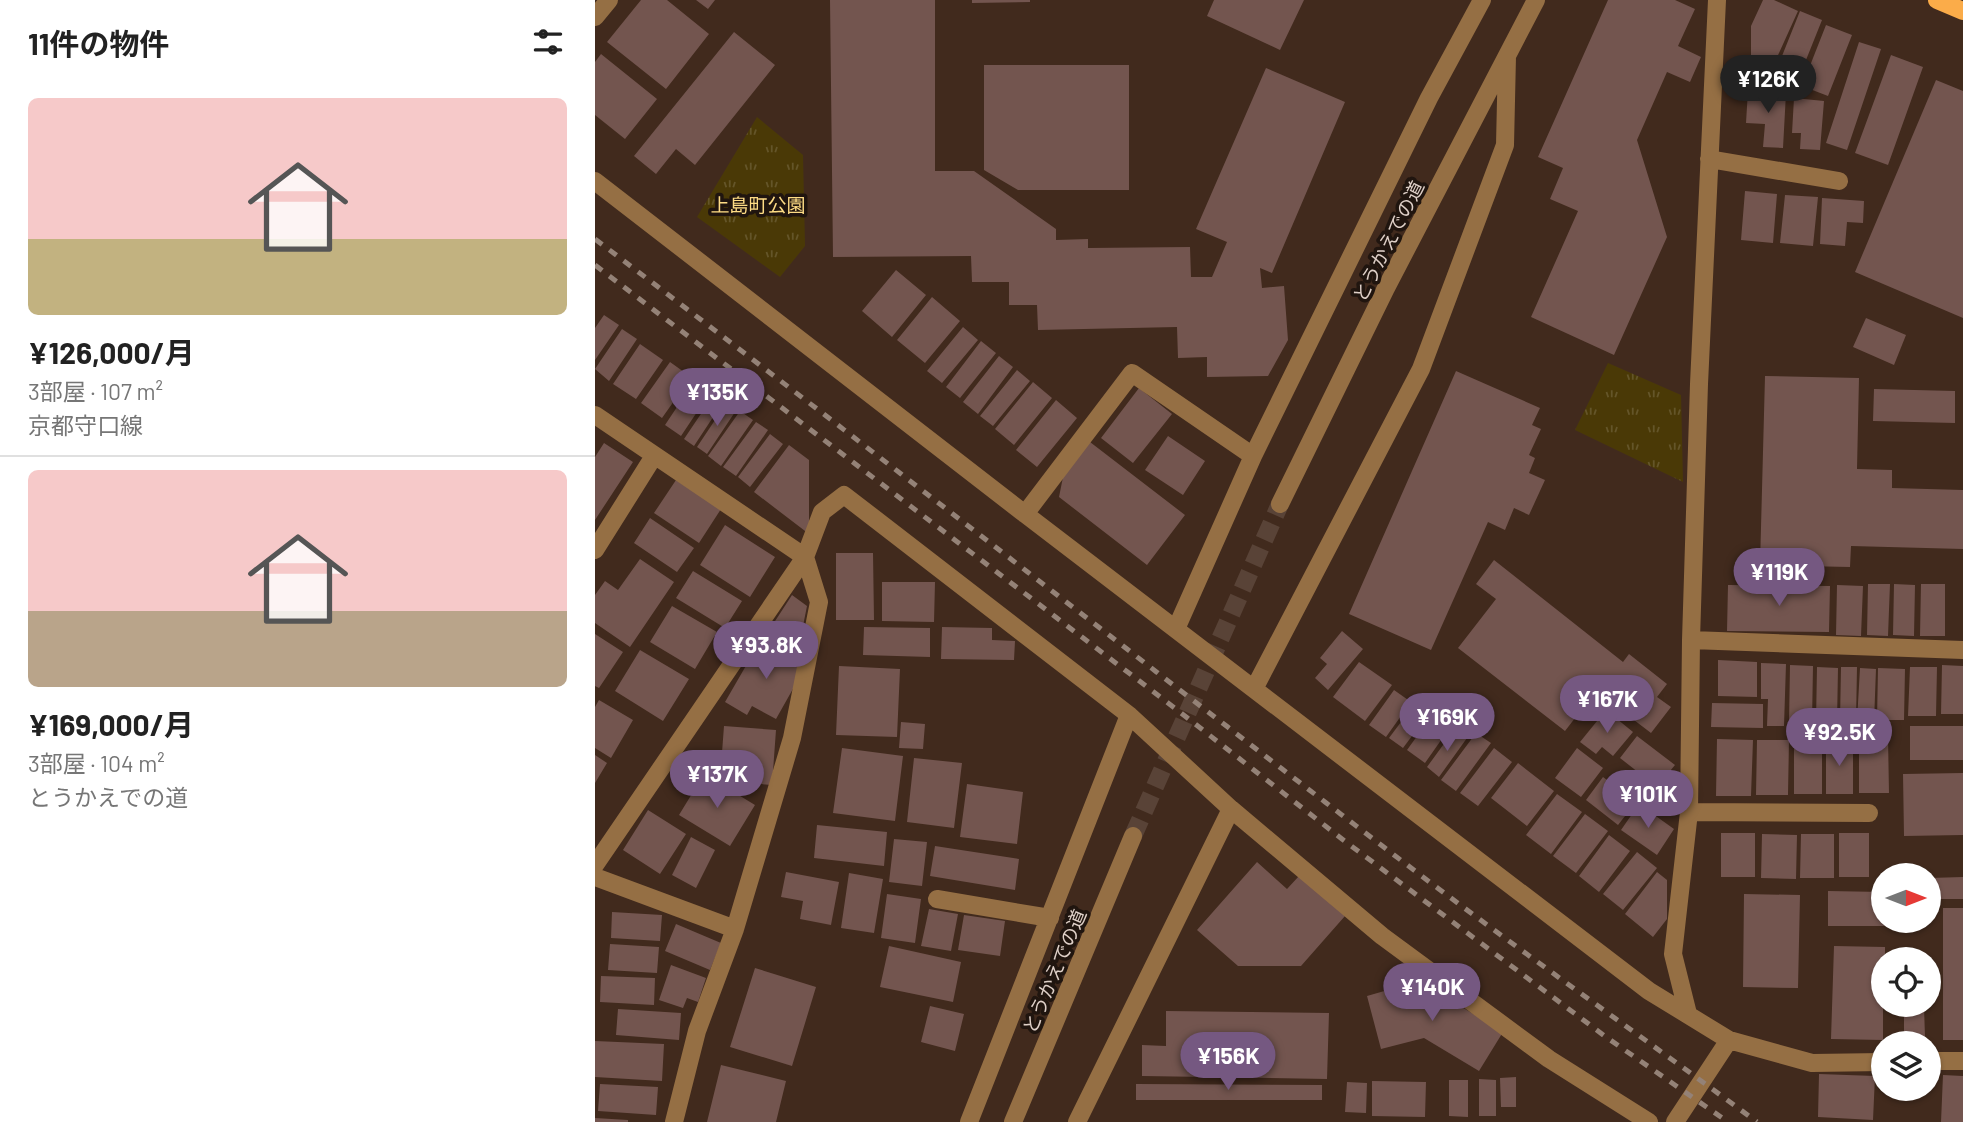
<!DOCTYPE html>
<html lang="ja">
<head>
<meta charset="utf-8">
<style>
	:root { --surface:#fff; --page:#f2f2f2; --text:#222; --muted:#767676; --line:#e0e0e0; --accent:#755881 }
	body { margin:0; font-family:Barlow,"Noto Sans JP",sans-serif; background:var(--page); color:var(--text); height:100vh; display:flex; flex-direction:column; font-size:26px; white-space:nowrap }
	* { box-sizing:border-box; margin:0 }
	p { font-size:23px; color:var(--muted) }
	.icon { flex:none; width:38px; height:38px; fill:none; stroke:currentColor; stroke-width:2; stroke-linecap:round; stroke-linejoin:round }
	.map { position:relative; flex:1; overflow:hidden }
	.sheet { display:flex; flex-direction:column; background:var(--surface); width:595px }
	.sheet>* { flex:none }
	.needle { width:46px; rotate:90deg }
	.buttons { position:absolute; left:1276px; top:863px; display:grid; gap:14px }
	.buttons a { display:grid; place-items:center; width:70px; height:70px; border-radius:50%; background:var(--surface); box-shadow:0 2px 5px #0004; font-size:35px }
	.price { position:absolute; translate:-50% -60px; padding:0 16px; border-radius:24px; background:var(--accent); color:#fff; font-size:23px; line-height:46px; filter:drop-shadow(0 2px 4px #0008) }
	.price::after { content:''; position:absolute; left:50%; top:42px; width:21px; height:16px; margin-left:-10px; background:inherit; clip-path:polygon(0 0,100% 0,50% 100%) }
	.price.selected { background:#222; color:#fff }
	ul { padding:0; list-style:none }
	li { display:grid; align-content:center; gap:14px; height:371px; padding:0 28px }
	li+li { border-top:2px solid var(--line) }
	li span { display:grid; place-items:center; height:217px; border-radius:10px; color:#555 }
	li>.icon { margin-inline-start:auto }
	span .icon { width:126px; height:126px; fill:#fffc; stroke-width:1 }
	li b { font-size:30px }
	h2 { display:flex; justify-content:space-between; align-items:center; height:84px; padding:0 28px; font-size:30px }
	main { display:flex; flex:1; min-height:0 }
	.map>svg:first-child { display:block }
</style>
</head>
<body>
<main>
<section class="sheet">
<h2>11件の物件<svg class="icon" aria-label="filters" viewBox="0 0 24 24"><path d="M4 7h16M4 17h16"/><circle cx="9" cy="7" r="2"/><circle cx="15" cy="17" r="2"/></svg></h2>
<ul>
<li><span style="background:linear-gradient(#f6c9c9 65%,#c2b280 0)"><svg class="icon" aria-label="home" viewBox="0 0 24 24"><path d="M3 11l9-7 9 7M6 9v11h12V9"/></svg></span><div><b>¥126,000/月</b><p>3部屋 · 107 m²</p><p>京都守口線</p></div></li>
<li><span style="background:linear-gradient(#f6c9c9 65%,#b9a48a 0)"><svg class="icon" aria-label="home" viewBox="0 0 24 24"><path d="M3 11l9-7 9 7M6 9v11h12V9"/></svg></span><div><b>¥169,000/月</b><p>3部屋 · 104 m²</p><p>とうかえでの道</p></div></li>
</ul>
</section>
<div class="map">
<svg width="1368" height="1122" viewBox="0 0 1368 1122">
	<defs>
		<pattern id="park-tufts" width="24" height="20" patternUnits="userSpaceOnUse" patternTransform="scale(1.75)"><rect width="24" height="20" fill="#4a3906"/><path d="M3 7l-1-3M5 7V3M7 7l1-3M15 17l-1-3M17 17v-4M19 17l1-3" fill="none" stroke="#645529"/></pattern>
	</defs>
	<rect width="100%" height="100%" fill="#412a1d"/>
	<path fill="url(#park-tufts)" d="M162 117 208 155 210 246 185 277 102 217Z
		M1013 363 1086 395 1088 482 980 430Z"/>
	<path fill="#73554f" d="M46 0H72L114 34 71 89 12 42Z
		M101 0H120L113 9Z
		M235 0H340V171H379L461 229V240L493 239V248L595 247 596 277H617L632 242 601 229 671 68 750 102 677 273 665 268 667 288 689 286 693 340 673 376 612 377V357L583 358 582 327 443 330 442 305H414V282H377L376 256 238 257Z
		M377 0H435V2L377 3Z
		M619 0H709L685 50 612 16Z
		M1013 0H1080L1100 9 1083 46 1106 57 1095 82 1072 72 1042 140 1072 237 1019 355 936 317 983 211 955 199 968 168 943 157Z
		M1168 0H1179L1203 11 1175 73 1156 65V26Z
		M1205 11 1227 20 1201 85 1179 76Z
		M1231 25 1257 35 1233 96 1207 86Z
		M139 32 180 65 100 165 81 149 61 174 39 156Z
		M1264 42 1286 49 1252 150 1231 143Z
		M6 54 62 99 30 139 0 115V62Z
		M1296 55 1328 67 1293 165 1260 153Z
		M389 65H534V190H423L389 170Z
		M1341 80 1368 91V318L1260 272Z
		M1153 90 1191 93 1188 148 1168 147 1170 124 1151 123Z
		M1199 98 1229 101 1225 150 1205 149 1206 133H1197Z
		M1150 191 1182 194 1178 243 1146 240Z
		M1190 195 1223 197 1218 246 1185 243Z
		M1227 198 1269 201 1268 223 1252 222 1250 246 1225 244Z
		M301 270 331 295 297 337 267 311Z
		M337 297 365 321 330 363 302 340Z
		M9 315 24 325 0 360V328Z
		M1271 318 1311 335 1299 365 1258 347Z
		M368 327 383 340 347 383 332 371Z
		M27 329 42 339 14 381 0 369Z
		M386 341 401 353 365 398 351 387Z
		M45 344 68 360 41 399 18 384Z
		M404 356 418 367 383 414 368 402Z
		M75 362 96 377 67 418 46 403Z
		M422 370 435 381 398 426 385 416Z
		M861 371 945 408 937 425 946 429 934 455 940 458 934 473 950 480 934 515 919 508 910 530 893 522 836 650 754 614Z
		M1170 376 1264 378 1262 469 1297 470V488L1368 490V549L1256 546 1255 567 1165 565Z
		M102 377 118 388 86 436 70 425Z
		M438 382 457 398 419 445 400 429Z
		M544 388 577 414 538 463 506 438Z
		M1279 389 1360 391V423L1278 421Z
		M120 393 130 399 99 446 89 439Z
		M461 400 482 418 442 467 421 450Z
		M132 402 142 409 112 454 102 447Z
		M145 411 158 420 126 466 113 456Z
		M161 422 173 430 141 476 128 467Z
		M175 434 188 444 155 487 143 477Z
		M573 436 610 461 588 495 550 470Z
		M495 442 590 515 552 565 464 497 468 477Z
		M9 443 38 462 0 520V457Z
		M194 445 214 460V534L159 492Z
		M81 480 126 509 104 543 59 513Z
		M55 518 99 548 82 572 39 543Z
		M130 525 180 557 155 597 105 565Z
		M241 553H278L279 620H241Z
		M45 559 79 582 35 647 0 623V595L10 581 23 590Z
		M899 560 1028 662 1034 654 1072 684 1062 697 1076 707 1056 733 1001 691 970 731 863 648 901 599 881 584Z
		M98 571 147 601 130 628 81 598Z
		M287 582H340L339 622 287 621Z
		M1273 584H1295L1293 636 1272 635Z
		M1299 584 1320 585 1319 636 1298 635Z
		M1326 584H1350V636H1325Z
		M1133 585 1235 586 1234 632 1132 631Z
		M1242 585 1268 586 1266 636 1241 635Z
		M197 595 212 606 202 656 171 635Z
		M77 606 122 632 100 669 55 642Z
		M269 627 335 628V657L268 655Z
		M347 627 397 628V640L420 641 419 660 346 659Z
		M747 631 768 649 733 690 720 678 732 664 725 658Z
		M0 634 28 652 4 688 0 686Z
		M167 638 212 664 181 719 157 706 152 715 130 702Z
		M45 650 94 679 68 721 20 691Z
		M1123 660 1162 662V697L1123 696Z
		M764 662 797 685 770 721 738 697Z
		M1166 663 1191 664 1189 726H1172L1173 699H1166Z
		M1195 665 1218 666 1217 723H1194Z
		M1347 665 1368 666V714H1346Z
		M244 666 305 669 302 737 241 735Z
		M1222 667 1243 668 1242 723 1221 722Z
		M1246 667H1262L1261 721H1245Z
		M1315 667H1342L1341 716H1313Z
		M1265 668 1281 669 1279 722 1262 721Z
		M1283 668 1310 669 1309 720H1282Z
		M799 690 816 702 791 737 774 725Z
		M4 700 38 720 16 758 0 748V707Z
		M821 702 835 712 808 748 794 738Z
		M1117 703 1168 704V728L1116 727Z
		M1011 710 1038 732 1018 756 1007 747 1001 754 985 742Z
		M838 714 856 726 830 763 812 750Z
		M306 722 330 724 328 749 304 748Z
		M129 726 181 730 177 785 139 782 140 767 126 766Z
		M1315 726H1368V760H1315Z
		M859 730 872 738 844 777 832 767Z
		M881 733 896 743 861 791 846 780Z
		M1042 736 1080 765 1062 787 1025 758Z
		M1264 737H1293L1294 793H1264Z
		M1122 739 1158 740 1156 796H1121Z
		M1162 740H1194L1193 795H1161Z
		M1199 740H1227V794H1199Z
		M1231 741H1258V794H1231Z
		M247 748 308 756 300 821 238 813Z
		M899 748 917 762 883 806 865 793Z
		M982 748 1008 768 986 797 960 778Z
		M0 755 12 763 0 783Z
		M319 758 367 763 359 828 312 822Z
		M923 763 959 791 932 826 896 798Z
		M1368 773V835L1309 836 1308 774Z
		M109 774 160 805 135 846 84 815Z
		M1008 777 1041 802 1023 825 991 800Z
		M372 784 428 792 422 844 365 837Z
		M962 794 987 812 956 854 931 835Z
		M1044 804 1079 829 1062 855 1026 830Z
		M53 810 91 834 65 874 28 850Z
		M990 814 1013 831 981 873 958 856Z
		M222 825 292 832 289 866 219 858Z
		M1126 833H1160V877H1126Z
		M1244 833H1274V877H1244Z
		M1167 834 1202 835 1201 879 1166 878Z
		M1206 834H1239V878H1205Z
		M1014 835 1035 851 1004 892 984 876Z
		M96 837 120 850 101 888 77 875Z
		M299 839 332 842 327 886 294 882Z
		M340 846 424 859 420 890 335 876Z
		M1042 852 1062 868 1028 910 1008 894Z
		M662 862 692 889 704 876 750 916 706 966H643L602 930Z
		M191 872 244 882 236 925 205 919 208 901 186 897Z
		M1062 872 1072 880V919L1058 937 1030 914Z
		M254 873 288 879 279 933 246 928Z
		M1368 877V899H1334V878Z
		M1233 891 1288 892V920H1299V926H1233Z
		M292 894 326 899 320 943 286 938Z
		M1149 894 1205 895 1203 988 1148 987Z
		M1348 908H1368V1040H1348Z
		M334 909 363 914 356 951 326 946Z
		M17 912 67 915 65 941 16 938Z
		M369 915 410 921 405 956 363 950Z
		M81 924 126 943 115 970 70 951Z
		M15 944 64 947 62 973 13 970Z
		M294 946 366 962 358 1002 285 987Z
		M1239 946 1290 947V959H1288V1040L1236 1039Z
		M76 965 111 978 103 1002 92 998 88 1008 64 1000Z
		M160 968 221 987 197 1066 135 1047Z
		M6 976 60 978 59 1005 5 1002Z
		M824 981 908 1032 884 1071 829 1038 786 1049 772 996Z
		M335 1006 369 1014 360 1051 326 1042Z
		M1309 1006H1329L1330 1037H1309Z
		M23 1009 86 1013 84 1040 21 1035Z
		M571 1011 734 1013 732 1079 547 1076V1045L571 1046Z
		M0 1041 69 1044 67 1081 0 1077Z
		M126 1065 191 1081 181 1122H112Z
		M1224 1074 1280 1076 1278 1120 1223 1117Z
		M1348 1075 1368 1076V1122H1346Z
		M921 1077V1107H906L905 1078Z
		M884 1079 901 1080V1116H884Z
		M854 1080H873V1117L854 1116Z
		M777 1081 831 1082 830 1117 777 1116Z
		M752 1082 772 1083 771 1113 750 1112Z
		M5 1084 63 1087 61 1115 3 1111Z
		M541 1084 727 1085V1100H541Z
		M0 1118 33 1120V1122H0Z"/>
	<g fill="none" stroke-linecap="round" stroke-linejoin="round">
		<path stroke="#594337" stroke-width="18" stroke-dasharray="18 9" stroke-linecap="butt" d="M538 836 685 504"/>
		<path stroke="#956f44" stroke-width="18" d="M0 17 14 0
			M1114 159 1244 181
			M0 181 430 514 1054 991 1134 1040 1217 1063 1288 1062
			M0 415 210 557 0 865
			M685 504 791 288 941 0
			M430 514 537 373 658 456
			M0 550 59 456
			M581 629 658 456 834 98 887 0
			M1096 640 1368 650
			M659 689 826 369 910 145 912 56
			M1094 812 1274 813
			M0 877 140 929
			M342 899 455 918
			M1093 1014 1078 954 1094 812 1096 640 1104 384 1122 0
			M1334 1061H1368
			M79 1122 102 1031 140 929 197 738 224 602 210 557 227 512 249 495 534 715 636 809 787 936 954 1059 1054 1122
			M374 1122 534 715
			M418 1122 538 836
			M482 1122 636 809
			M1080 1122 1134 1040"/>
		<path stroke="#fbac49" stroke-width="18" d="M1342 0 1368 11"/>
		<path stroke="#948277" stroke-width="5" stroke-dasharray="9 9" stroke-linecap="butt" d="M0 239C265 440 526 646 790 848 912 942 1038 1030 1162 1122
			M0 265 581 709 747 839 1011 1037 1133 1122"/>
	</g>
	<g text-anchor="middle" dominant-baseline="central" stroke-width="7" stroke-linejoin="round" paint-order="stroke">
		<g font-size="19" fill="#fedc85" stroke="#20150f">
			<text x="163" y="204">上島町公園</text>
		</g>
		<g font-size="19" fill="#dfd0c8" stroke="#20150f">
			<text transform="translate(793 241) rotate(-63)">とうかえでの道</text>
			<text transform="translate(459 971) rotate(-67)">とうかえでの道</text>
		</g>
	</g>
</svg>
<div class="buttons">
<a><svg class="needle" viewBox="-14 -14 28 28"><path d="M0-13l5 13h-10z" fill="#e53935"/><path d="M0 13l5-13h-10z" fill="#767676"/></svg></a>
<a><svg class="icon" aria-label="locate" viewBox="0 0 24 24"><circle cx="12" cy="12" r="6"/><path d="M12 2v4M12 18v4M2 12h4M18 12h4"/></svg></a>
<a><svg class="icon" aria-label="layers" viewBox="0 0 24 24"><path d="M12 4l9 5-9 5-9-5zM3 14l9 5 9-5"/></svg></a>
</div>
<b class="price selected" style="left:1173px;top:115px">¥126K</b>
<b class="price" style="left:122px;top:428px">¥135K</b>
<b class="price" style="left:1184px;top:608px">¥119K</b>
<b class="price" style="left:171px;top:681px">¥93.8K</b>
<b class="price" style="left:1012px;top:735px">¥167K</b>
<b class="price" style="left:852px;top:753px">¥169K</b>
<b class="price" style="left:1244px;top:768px">¥92.5K</b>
<b class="price" style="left:122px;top:810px">¥137K</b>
<b class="price" style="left:1053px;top:830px">¥101K</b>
<b class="price" style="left:837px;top:1023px">¥140K</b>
<b class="price" style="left:633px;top:1092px">¥156K</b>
</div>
</main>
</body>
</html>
